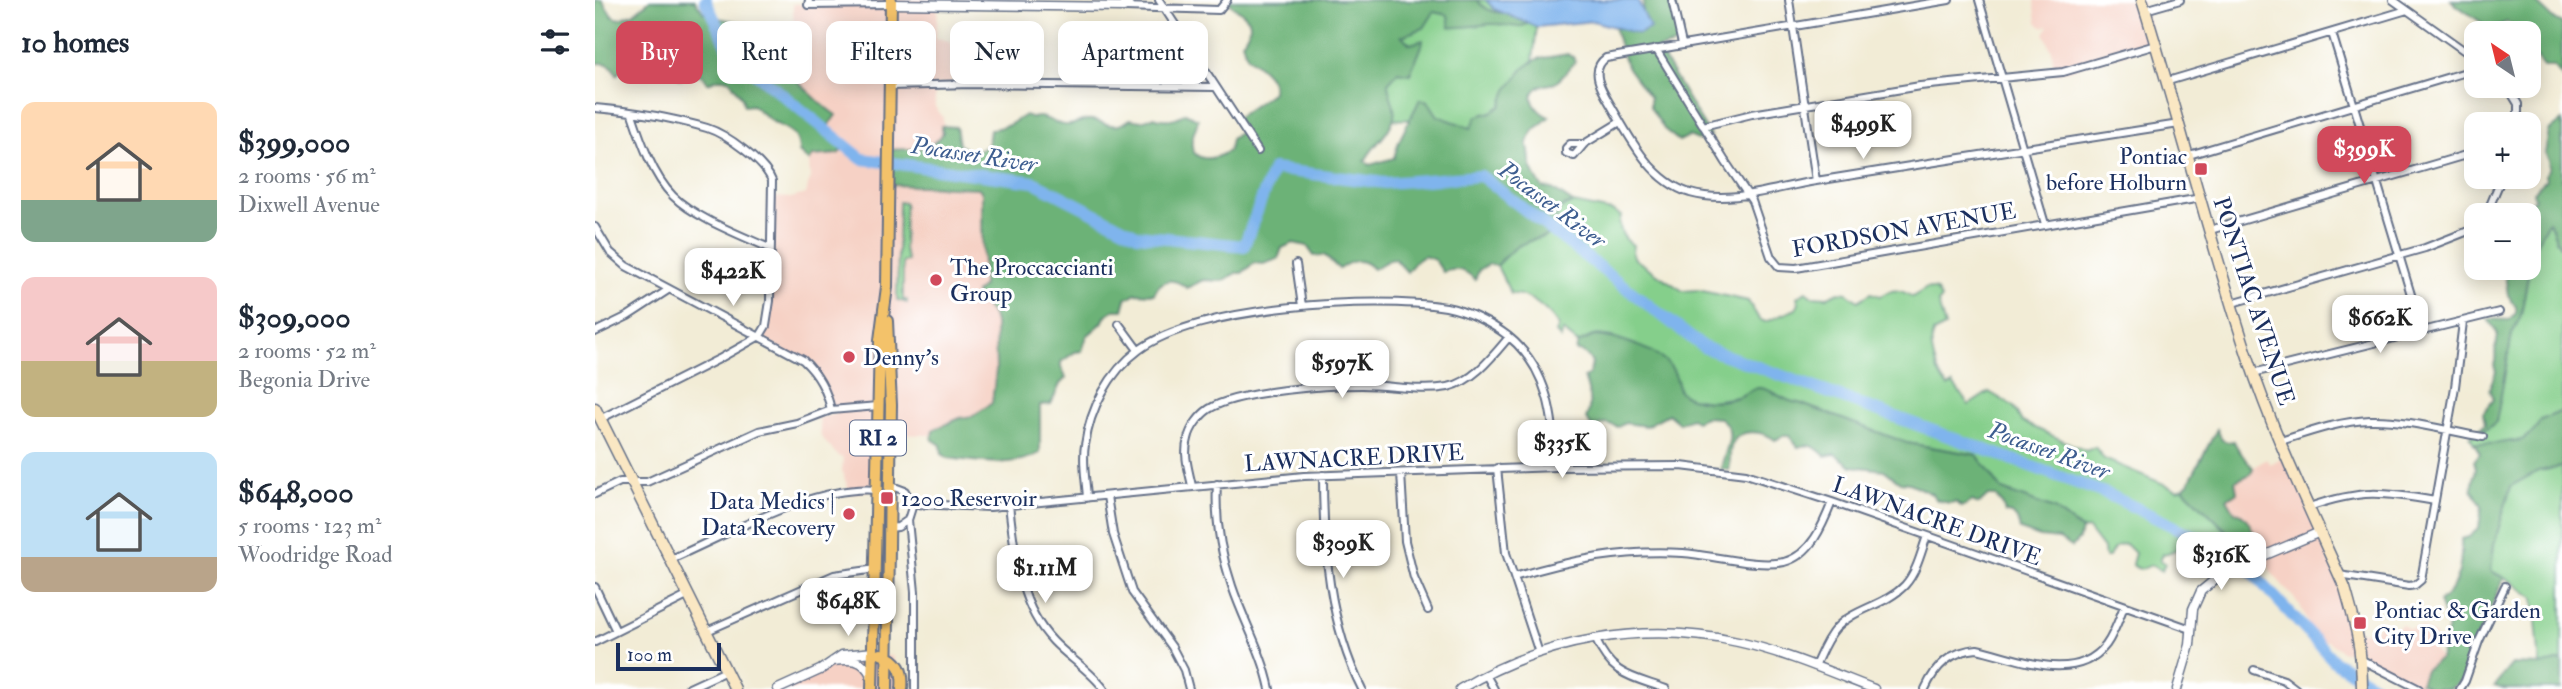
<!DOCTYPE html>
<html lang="en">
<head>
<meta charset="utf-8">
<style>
	:root { --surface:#fff; --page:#f2f2f3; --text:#1f2937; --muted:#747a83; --accent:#d1495b }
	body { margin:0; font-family:"IM FELL Double Pica",serif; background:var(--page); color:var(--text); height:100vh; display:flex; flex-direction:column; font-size:26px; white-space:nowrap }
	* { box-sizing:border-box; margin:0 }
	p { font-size:23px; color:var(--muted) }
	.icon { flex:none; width:38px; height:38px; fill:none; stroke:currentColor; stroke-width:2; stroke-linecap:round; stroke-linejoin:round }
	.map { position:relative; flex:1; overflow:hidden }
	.drawer { display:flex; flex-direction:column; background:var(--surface); width:595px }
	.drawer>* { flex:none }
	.hud { position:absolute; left:21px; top:21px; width:665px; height:63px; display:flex; gap:14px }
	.needle { width:46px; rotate:325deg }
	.fabs { position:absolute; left:1869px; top:21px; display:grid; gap:14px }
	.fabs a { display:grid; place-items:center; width:77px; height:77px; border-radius:14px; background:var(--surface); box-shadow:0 4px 18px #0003; font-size:35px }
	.scale { position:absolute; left:21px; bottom:18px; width:105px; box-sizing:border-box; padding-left:7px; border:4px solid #1b2f5e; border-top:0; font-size:19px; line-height:24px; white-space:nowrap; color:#1b2f5e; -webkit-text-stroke:5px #fff; paint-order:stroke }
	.price { position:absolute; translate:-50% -60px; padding:0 16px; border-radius:14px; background:#fff; color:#222; font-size:23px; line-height:46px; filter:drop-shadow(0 2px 4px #0008) }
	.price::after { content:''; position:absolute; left:50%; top:42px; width:21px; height:16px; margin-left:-10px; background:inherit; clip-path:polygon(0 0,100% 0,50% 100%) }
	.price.active { background:var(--accent); color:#fff }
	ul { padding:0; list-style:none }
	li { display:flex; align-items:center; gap:21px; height:175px; padding:0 21px }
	li span { display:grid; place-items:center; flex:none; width:196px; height:140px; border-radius:14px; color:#555 }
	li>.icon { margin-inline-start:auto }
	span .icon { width:84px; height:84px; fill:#fffc; stroke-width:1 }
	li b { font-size:30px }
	h2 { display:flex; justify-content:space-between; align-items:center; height:84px; padding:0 21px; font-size:30px }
	.chip { padding:0 24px; border-radius:14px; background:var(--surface); box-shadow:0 4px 18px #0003; font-size:24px; line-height:63px }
	.chip.active { background:var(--accent); color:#fff }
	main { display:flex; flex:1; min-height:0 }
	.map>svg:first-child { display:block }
</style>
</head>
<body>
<main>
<section class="drawer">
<h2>10 homes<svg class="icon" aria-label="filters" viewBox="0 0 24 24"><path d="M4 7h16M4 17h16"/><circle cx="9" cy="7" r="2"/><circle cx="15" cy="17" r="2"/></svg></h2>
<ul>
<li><span style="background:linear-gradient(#ffd9b3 70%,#7fa58c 0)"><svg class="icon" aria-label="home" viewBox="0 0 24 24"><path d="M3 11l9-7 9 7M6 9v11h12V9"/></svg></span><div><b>$399,000</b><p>2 rooms · 56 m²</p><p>Dixwell Avenue</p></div></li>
<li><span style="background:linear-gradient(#f6c9c9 60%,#c2b280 0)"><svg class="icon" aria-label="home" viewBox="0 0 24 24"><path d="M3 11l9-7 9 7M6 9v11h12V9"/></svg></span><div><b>$309,000</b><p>2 rooms · 52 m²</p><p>Begonia Drive</p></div></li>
<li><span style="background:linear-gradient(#bfe0f5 75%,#b9a48a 0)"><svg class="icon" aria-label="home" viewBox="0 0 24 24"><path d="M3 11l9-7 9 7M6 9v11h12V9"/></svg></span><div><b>$648,000</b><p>5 rooms · 123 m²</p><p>Woodridge Road</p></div></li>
</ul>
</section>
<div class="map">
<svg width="1967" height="689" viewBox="0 0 1967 689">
	<rect width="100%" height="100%" fill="#fff"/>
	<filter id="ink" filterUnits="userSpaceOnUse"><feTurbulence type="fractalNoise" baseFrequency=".0143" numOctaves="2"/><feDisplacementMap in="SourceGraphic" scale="14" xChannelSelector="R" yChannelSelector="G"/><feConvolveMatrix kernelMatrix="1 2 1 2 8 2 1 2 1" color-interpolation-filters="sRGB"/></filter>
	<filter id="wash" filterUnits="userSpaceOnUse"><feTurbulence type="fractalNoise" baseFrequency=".00686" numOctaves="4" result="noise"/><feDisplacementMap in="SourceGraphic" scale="28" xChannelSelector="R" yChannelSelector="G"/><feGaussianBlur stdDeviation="1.57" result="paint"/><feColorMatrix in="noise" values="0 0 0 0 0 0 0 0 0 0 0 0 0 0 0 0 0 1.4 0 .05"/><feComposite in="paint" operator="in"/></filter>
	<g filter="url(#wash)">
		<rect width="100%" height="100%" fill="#f2ecd6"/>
		<path fill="#f6d1c5" d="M214 0H357V5H344L343 9 341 38 354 41 356 45V83L340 85V107L348 117V133L344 140 330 149 319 148 386 190 388 286 390 302 399 316 400 323 401 370 397 403 378 416 341 427 337 435 294 434 292 486 255 494 247 471 248 458 243 456 226 437 224 418 241 414 216 367 167 337 172 322 177 197 196 198 211 194 215 177 214 161 218 156 243 154 231 129 241 114 200 80 198 6 199 4H211Z
			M1439 0H1547L1560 45 1459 74 1457 51 1449 33 1454 26 1447 27 1442 22Z
			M1692 456 1764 633 1779 630 1788 621 1799 630 1807 624 1813 629 1827 627 1840 636 1837 648 1845 659 1831 670 1824 687 1772 662 1766 651 1748 652 1733 641 1721 642 1705 605 1676 572 1657 532 1654 521 1639 511 1632 499 1640 481 1655 474V470L1671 459 1675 464Z
			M247 655 297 656 307 689H176Z"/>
		<path fill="#85cf8b" stroke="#507f74" stroke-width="2" d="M723 0H891L899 9 942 27 938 60 884 141 837 120 775 119Z
			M304 202 310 203 309 249 313 261 308 262V300H312V303L302 300Z
			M978 203 1017 211 1026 216C1022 228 1028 239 1038 245L1037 252 1040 259 1088 291 1103 290 1153 301 1164 319 1170 322 1201 309 1204 303 1202 297 1211 291 1217 296 1233 297 1244 292 1252 293 1263 301 1276 293 1285 296C1297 289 1305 288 1317 297L1332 288 1341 290 1346 298 1343 303 1350 327 1338 333C1333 346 1342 377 1353 387L1358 384 1374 405 1394 392 1418 406 1427 422 1491 451 1500 447 1509 459 1583 490 1588 488 1653 552 1607 575C1604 566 1603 543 1585 548 1578 550 1576 553 1568 554L1565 560 1570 563 1567 571 1556 565C1549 569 1543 571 1537 564L1540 553 1531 544C1522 544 1517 549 1514 557H1510L1509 550 1493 529 1486 530 1459 509 1407 490 1382 455 1312 443 1204 403H1191L1180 393 1164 388 1142 397 1116 401 1094 398 1084 391C1082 378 1078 366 1066 358 1054 349 1013 332 998 336 994 337 988 341 983 343L968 331 966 338 961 333 964 326C954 311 934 293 916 294L902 266C908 257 921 245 932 242 938 239 947 238 953 235 969 225 952 209 978 203Z
			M1953 221C1960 230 1958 240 1967 249V411L1946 420 1939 431 1927 440 1897 444 1879 443 1875 437 1885 428 1890 430 1901 422 1917 334 1926 315 1937 252Z
			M1967 467V660L1945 665 1939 598 1917 582 1896 571 1899 544 1916 486 1943 471Z"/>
		<path fill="#6cb277" stroke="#44706a" stroke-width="2" d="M0 0H7L17 16 24 19 38 14 55 0H100L108 12 118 17 154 24 199 49 200 80C214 90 225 105 241 115L231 129 248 148 243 154 218 156 214 161 204 152C204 132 193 130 180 123 174 120 162 109 157 105L149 106 147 97 134 79H122L113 83 106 74 85 79C75 70 44 62 31 64L22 75C16 63 13 63 0 63Z
			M634 0H882C892 14 906 13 922 13L935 23C917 31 912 23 896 24 882 25 870 28 855 27L853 15 839 12 829 28 807 36 815 44 828 40C828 49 818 64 815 74L803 72 793 83C793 95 802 105 799 117 795 134 777 146 770 161L775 165 799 158 804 141 825 99 833 101 843 116 876 128 882 116 896 112 906 106 912 90 929 68 942 59 973 54 978 57 980 62C974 68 967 79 960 83 955 85 949 84 944 87 929 97 943 112 954 117L937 132 932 143C935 151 934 153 935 161 935 167 944 183 948 188L957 189 978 203C952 209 969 225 953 235 947 238 938 239 932 242 921 245 908 257 902 266L894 264 884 270 880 280C871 269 861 268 848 272L840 260 829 256 820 262 812 272 800 259 794 260 778 269C767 257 756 260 744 269L729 255 719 256 712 246 698 243 687 248 683 259 668 264 659 263 647 273H641L628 281 608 280 592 288C579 277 566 278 559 294L541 293 531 299 528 310H519L511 315 507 323 492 336 487 351 480 352 466 362V367L471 378 465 384 456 404 445 405V453C419 468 382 462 353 458L347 454 346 445 337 439 338 430 365 418 378 416 397 403 401 370 400 323 398 316 380 293 388 286 387 193 384 188 297 185 295 150C315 148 336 153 348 133L346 126 361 127 364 145 376 152 389 148 393 144 395 130 414 125 430 115 438 118C449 114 458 124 470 125 479 126 484 121 492 120 508 118 517 134 535 119L546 121 559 117C568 121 581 120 590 113L603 119C602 127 598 132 597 140 594 164 621 161 634 150L636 139 648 130 641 118 676 93C683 78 663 66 654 58 650 54 649 47 647 42 663 20 653 17 635 4Z
			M1049 0H1079L1087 43 1063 49 1115 136 1103 140 1094 136 1084 141 1069 129 1055 107V98L1033 68 1027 54 1017 20 1047 19Z
			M1856 0H1938L1957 18 1967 23V77L1959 67H1948L1939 54 1934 51V33H1924L1918 25 1912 22 1902 26 1893 27C1883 19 1863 8 1856 0Z
			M1967 121V249C1959 240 1960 229 1953 221L1937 252 1926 315 1917 334 1901 422 1890 430 1885 428 1890 424 1888 413 1898 399 1894 389 1901 372 1899 365C1902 358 1899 354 1901 347 1904 331 1903 334 1893 319L1914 320 1921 313V307L1913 295 1909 268H1934V215H1928L1927 211 1940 198 1938 192 1951 180 1950 175 1955 168 1954 160 1950 153 1954 131Z
			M999 336C1019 336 1062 349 1075 366 1081 373 1083 382 1084 391 1097 404 1127 402 1143 397 1149 395 1157 388 1164 388 1176 387 1187 402 1204 403L1312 443 1382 455 1407 490 1459 509 1486 530 1484 539 1477 547 1464 539 1445 537 1425 530C1424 521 1421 513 1410 513L1408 505 1400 496H1393L1384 504 1377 501 1367 507 1361 502 1354 503 1342 500 1337 494 1314 483 1305 482 1289 470 1257 466 1240 454 1230 456C1221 447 1216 443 1203 447L1194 436H1188L1180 440C1167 430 1142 427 1136 447 1134 454 1136 463 1134 470L1126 469C1129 450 1144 432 1125 418L1110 417 1101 421 1096 418 1084 423 1073 414 1051 426 1030 423 1023 427 1011 423 997 427 991 418C997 407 994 389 989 378L995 373 997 363C993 356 990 351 981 351L983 343Z
			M1967 411V467L1943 471 1916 486 1899 544 1896 571 1909 578 1875 653 1867 680 1854 689H1836L1825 683 1830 670 1845 659 1853 627 1844 602C1865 586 1867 564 1866 539L1874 537 1884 528 1887 506 1877 489 1881 468 1879 461 1885 453 1879 443 1897 444 1927 440 1939 431 1946 420Z
			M1622 429 1627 440 1633 442 1639 441C1641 448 1653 462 1658 468L1656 474 1640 481 1642 492 1632 499 1639 511C1656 515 1657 533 1665 547L1653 552 1588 488 1594 482Z
			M1967 660V689H1909L1899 686 1917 664 1945 665Z"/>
		<path fill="#7fb4ed" stroke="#4d72a6" stroke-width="2" d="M891 0H1043L1055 28 1044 34 998 21 942 27 899 9Z"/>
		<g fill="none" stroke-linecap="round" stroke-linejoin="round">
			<path stroke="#7fb4ed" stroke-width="12" d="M110 0 136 53 267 159 439 182 542 235 649 246 678 169 790 183 886 176 1108 347 1512 494 1640 556
				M1653 568 1740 662 1785 689"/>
		</g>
	</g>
	<g filter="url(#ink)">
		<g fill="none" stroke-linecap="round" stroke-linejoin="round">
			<defs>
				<path id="minor" d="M214 0 213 5 296 4
					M564 0 663 151
					M1077 0 1087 44
					M1194 0 1221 181
					M1354 0 1011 58C992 71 1010 95 1018 109 1037 142 1057 181 1095 193 1137 205 1181 187 1221 181 1342 162 1463 142 1584 124
					M1384 0 1450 224
					M1798 0 1881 59
					M529 7 624 10 632 0
					M1550 10 1585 0
					M1737 33 1827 331
					M1061 49 1130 161 1157 201 1176 257 1184 267 1201 268 1606 198
					M1573 81 1812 10
					M294 86 377 84 620 87
					M1912 86 1923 104V124
					M0 108C35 111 78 118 112 128 131 134 170 162 177 181L175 301 171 326 165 336 124 359 5 419
					M37 114C46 141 58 176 78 196 100 218 146 235 174 248
					M1108 126 1157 114 1325 86 1468 72 1561 45
					M989 144H975L971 148V153L979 156 989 144 1025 122
					M1594 155 1881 69
					M1891 215 1907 177
					M0 227 15 252 31 266 208 360C223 374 232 390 236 410
					M1615 230 1881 152
					M701 264 707 306
					M1637 303 1830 248 1881 228
					M524 324 543 350
					M0 332 33 316 73 290
					M1658 373 1904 312
					M1686 441C1714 432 1745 421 1775 420 1812 419 1852 431 1888 437
					M902 468 911 553 944 653
					M806 473 810 541 819 578 833 610
					M728 475C728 547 734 624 767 689
					M622 484C620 517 626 554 637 586 649 622 667 651 675 689
					M597 486C594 471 588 455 593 439 595 428 605 415 614 409 642 391 732 385 767 385 795 385 825 392 853 387 878 382 898 356 914 337
					M0 494 25 482H52L164 431 202 423 236 410 283 406
					M512 496 518 534 537 592 577 647 589 670 594 689
					M492 498C491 481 487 461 490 445 495 409 514 372 544 350 602 306 779 295 851 307 872 311 896 323 913 336 954 369 959 419 961 467
					M318 504 395 507 709 476 961 467 1086 466 1151 474 1237 502 1596 629
					M414 505C420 553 423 604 458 641 474 658 495 670 509 689
					M1714 507C1766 489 1788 492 1840 501
					M313 520 320 592V689
					M294 528 303 527 313 520 318 504 310 491 294 485
					M76 559C134 534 219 484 282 490
					M1744 575 1814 586 1820 585 1826 580 1860 387 1868 322
					M919 577C975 560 1029 549 1088 553 1117 555 1162 568 1189 562 1216 555 1228 525 1237 502
					M0 587 21 631
					M112 631 239 575 281 569
					M1000 638C1017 676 1035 676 1071 689
					M0 642 94 595
					M1767 660 1824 689
					M1220 666C1226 653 1231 639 1241 628 1260 608 1290 606 1310 585 1322 572 1326 552 1332 536
					M1659 670 1689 680 1701 689
					M891 675 899 689
					M92 689 131 671
					M1330 689C1341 665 1356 651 1382 649 1423 658 1480 685 1511 645 1519 634 1524 619 1529 606
					M1865 689 1870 681 1884 641 1910 586"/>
				<path id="tertiary" d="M296 4 529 7 535 0
					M238 661C255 659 269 658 276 676
					M183 689 225 670 247 655 279 652
					M865 689C948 639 1048 621 1143 642 1189 652 1235 672 1279 689
					M1582 689 1595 645 1598 609 1606 591 1628 573 1725 532"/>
				<path id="secondary" d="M1547 0C1584 118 1614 239 1653 357 1679 436 1716 512 1750 588 1761 626 1767 648 1767 689
					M0 408 140 689"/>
				<path id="primary" d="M292 321 296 405 292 689
					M286 654C304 660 309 671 307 689
					M277 689 285 340 292 287 296 0"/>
			</defs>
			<use href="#minor" stroke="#667188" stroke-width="10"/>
			<use href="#tertiary" stroke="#667188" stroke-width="11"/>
			<use href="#secondary" stroke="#667188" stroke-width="13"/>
			<use href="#primary" stroke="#667188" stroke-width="14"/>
			<use href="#minor" stroke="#fff" stroke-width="6"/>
			<use href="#tertiary" stroke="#fff" stroke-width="8"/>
			<use href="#secondary" stroke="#fae7c3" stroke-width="10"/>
			<use href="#primary" stroke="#f3c26a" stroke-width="10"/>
		</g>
	</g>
	<g fill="#d1495b" stroke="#fff" stroke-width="2.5">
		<rect x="1599" y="162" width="14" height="14" rx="3.5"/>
		<circle cx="341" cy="280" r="7"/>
		<circle cx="254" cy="357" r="7"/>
		<rect x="285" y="491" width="14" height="14" rx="3.5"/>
		<circle cx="254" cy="514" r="7"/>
		<rect x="1758" y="616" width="14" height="14" rx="3.5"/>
	</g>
	<g text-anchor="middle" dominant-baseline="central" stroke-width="6" stroke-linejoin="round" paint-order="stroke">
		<rect fill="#fff" stroke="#5f6d8e" stroke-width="2" x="255" y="420.5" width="56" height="35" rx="5"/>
		<g font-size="21" font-weight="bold" fill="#1b2f5e">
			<text x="283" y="438">RI 2</text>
		</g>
		<g font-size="23" fill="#1b2f5e" stroke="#fff" text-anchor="start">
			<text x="1592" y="156" text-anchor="end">Pontiac<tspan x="1592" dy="26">before Holburn</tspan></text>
			<text x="355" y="267">The Proccaccianti<tspan x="355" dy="26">Group</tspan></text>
			<text x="268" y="357">Denny's</text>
			<text x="306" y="498">1200 Reservoir</text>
			<text x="240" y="501" text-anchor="end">Data Medics |<tspan x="240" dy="26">Data Recovery</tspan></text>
			<text x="1779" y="610">Pontiac &amp; Garden<tspan x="1779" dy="26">City Drive</tspan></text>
		</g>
		<g font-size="23" fill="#1b2f5e" stroke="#fff">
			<text transform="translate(1309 230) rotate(-10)">FORDSON AVENUE</text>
			<text transform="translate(1659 301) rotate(72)">PONTIAC AVENUE</text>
			<text transform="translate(759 458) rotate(-3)">LAWNACRE DRIVE</text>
			<text transform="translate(1342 521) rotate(20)">LAWNACRE DRIVE</text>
		</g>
		<g font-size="24" font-style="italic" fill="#3e5e90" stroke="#fff">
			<text transform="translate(379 155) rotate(9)">Pocasset River</text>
			<text transform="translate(957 205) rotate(37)">Pocasset River</text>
			<text transform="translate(1454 451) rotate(20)">Pocasset River</text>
		</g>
	</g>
</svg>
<div class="fabs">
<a><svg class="needle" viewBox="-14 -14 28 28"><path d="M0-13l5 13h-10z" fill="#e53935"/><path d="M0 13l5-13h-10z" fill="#747a83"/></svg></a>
<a>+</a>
<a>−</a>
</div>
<div class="scale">100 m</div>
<b class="price" style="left:1268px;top:161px">$499K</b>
<b class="price active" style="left:1769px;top:186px">$399K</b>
<b class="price" style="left:138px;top:308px">$422K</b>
<b class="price" style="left:1785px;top:355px">$662K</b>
<b class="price" style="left:747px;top:400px">$597K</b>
<b class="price" style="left:967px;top:480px">$335K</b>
<b class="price" style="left:748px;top:580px">$309K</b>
<b class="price" style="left:1626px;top:592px">$316K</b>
<b class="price" style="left:450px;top:605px">$1.11M</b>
<b class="price" style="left:253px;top:638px">$648K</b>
<div class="hud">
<a class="chip active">Buy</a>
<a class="chip">Rent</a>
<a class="chip">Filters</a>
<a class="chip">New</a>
<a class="chip">Apartment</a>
</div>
</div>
</main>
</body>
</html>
